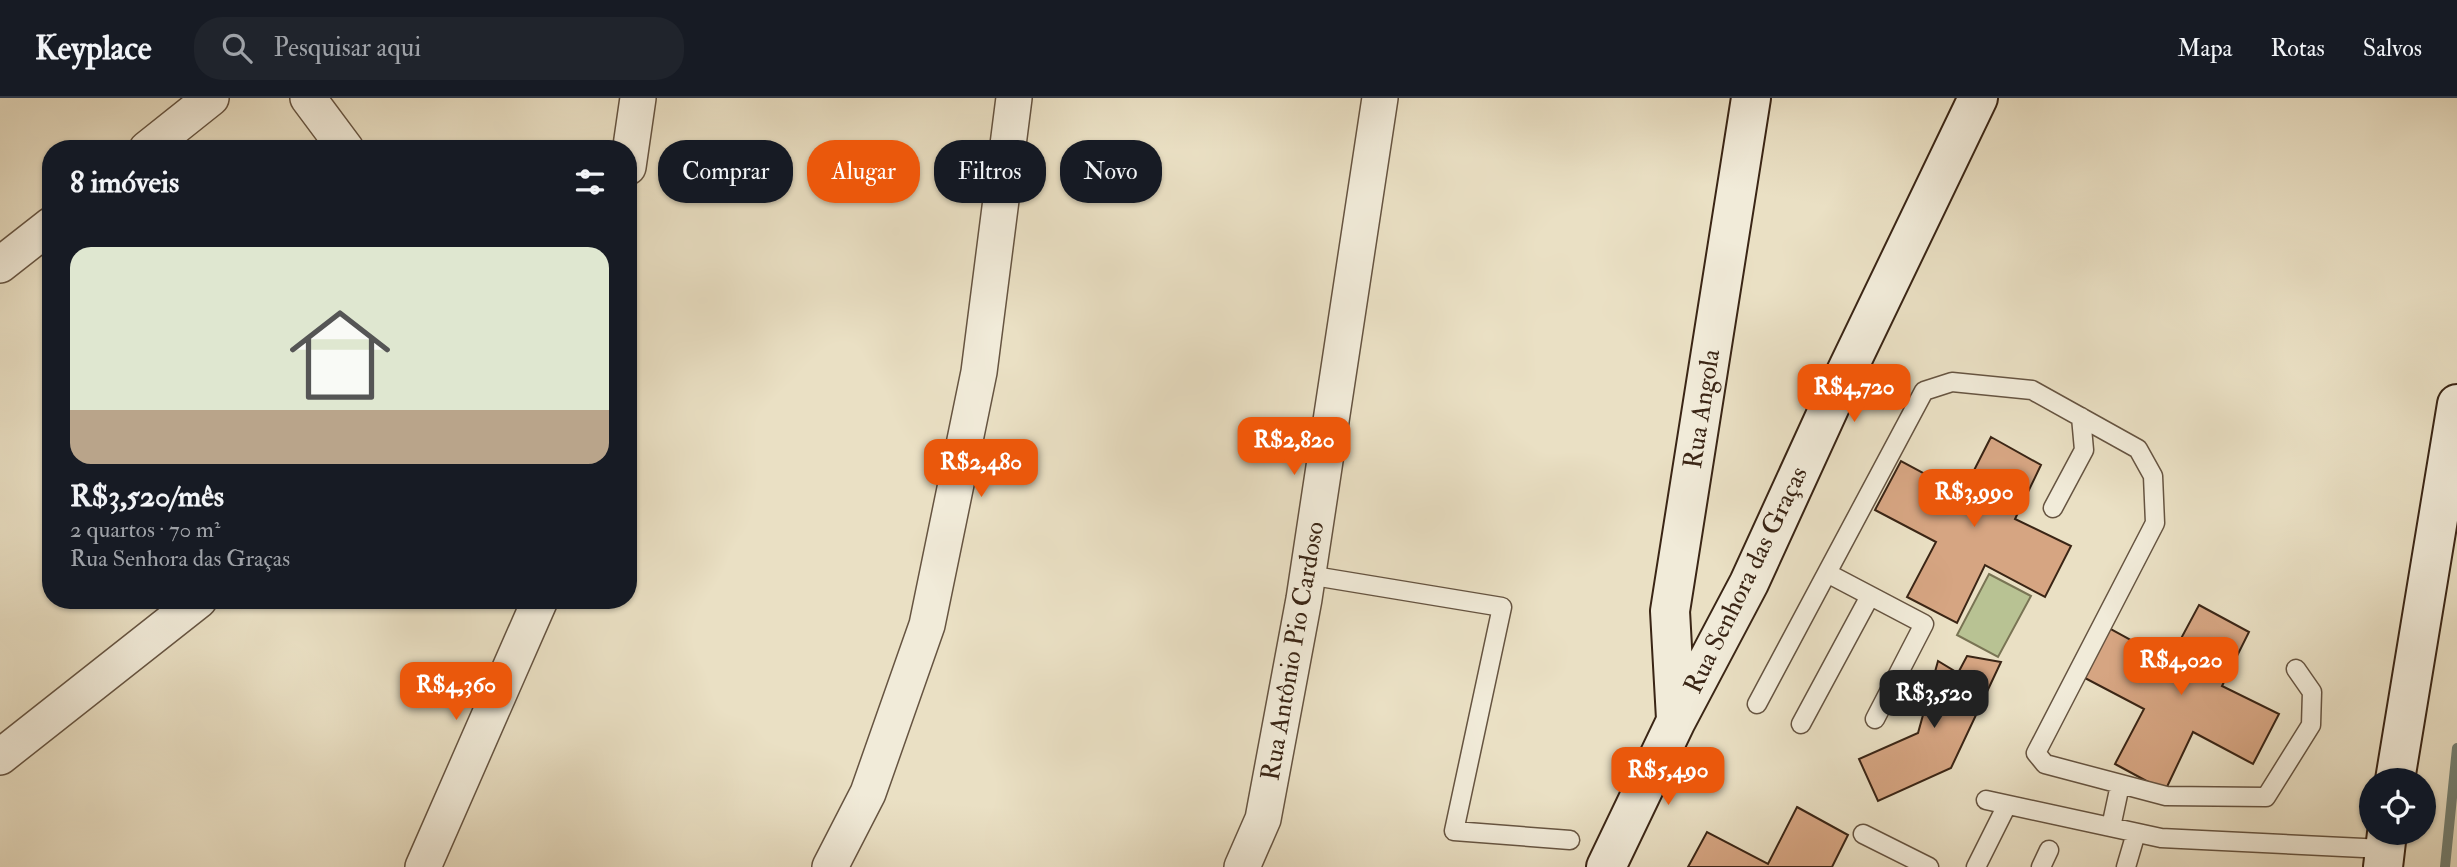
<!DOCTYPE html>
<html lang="pt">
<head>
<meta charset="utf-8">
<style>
	:root { --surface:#171b24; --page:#20242c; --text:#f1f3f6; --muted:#9ea1a6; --line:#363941; --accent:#ea580c }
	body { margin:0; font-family:"IM FELL Double Pica",serif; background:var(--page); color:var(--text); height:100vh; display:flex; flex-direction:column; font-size:26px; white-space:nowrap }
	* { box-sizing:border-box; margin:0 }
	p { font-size:23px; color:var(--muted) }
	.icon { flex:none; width:38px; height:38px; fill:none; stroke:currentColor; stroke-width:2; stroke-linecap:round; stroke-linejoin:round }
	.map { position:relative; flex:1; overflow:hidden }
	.details { position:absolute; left:42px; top:42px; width:595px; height:469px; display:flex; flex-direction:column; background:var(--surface); border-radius:28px; box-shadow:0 2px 5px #0004 }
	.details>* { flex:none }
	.guide { position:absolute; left:658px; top:42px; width:665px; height:63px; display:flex; gap:14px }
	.tools { position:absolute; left:2359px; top:670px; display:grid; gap:14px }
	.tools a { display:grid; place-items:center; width:77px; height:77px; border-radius:50%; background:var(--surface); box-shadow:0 2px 5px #0004; font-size:35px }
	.price { position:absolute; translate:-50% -60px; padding:0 16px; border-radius:14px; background:var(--accent); color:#fff; font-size:23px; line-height:46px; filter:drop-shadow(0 2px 4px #0008) }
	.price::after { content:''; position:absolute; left:50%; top:42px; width:21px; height:16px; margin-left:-10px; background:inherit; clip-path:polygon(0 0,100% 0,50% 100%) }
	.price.on { background:#222; color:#fff }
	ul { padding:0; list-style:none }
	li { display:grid; align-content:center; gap:14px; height:371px; padding:0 28px }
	li span { display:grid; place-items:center; height:217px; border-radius:21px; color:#555 }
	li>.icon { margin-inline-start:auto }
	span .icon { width:126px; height:126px; fill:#fffc; stroke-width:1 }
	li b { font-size:30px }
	h2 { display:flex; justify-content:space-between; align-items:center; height:84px; padding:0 28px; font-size:30px }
	.tag { padding:0 24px; border-radius:28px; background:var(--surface); box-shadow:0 2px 5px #0004; font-size:24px; line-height:63px }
	.tag.on { background:var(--accent); color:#fff }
	header { display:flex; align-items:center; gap:42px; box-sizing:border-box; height:98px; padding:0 35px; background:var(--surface); border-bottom:2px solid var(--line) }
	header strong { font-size:33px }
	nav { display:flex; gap:38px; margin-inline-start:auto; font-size:24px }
	.search { width:490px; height:63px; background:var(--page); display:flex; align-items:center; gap:18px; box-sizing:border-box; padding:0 24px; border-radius:28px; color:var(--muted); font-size:26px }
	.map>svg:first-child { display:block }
</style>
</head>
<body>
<header>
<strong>Keyplace</strong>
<div class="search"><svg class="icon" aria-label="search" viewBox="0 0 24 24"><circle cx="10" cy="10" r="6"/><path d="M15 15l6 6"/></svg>Pesquisar aqui</div>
<nav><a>Mapa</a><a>Rotas</a><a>Salvos</a></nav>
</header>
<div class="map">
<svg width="2457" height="769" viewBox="0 0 2457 769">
	<rect width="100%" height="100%" fill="#eae0c4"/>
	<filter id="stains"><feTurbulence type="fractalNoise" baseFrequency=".00286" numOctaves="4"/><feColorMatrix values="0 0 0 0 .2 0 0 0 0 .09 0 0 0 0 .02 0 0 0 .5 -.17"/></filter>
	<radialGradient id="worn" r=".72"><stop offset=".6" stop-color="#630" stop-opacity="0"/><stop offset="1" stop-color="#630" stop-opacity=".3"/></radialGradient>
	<path fill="#b8c293" stroke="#797454" stroke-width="2" d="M1989 476 2031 498 1998 559 1957 537Z"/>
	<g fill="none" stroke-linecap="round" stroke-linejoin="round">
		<path stroke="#728073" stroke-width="10" d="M2445 769 2457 650"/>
	</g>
	<path fill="#d6a582" stroke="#3a2515" stroke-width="2" d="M1991 339 2041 367 2015 421 2071 448 2045 499 1985 467 1957 525 1907 499 1936 444 1875 412 1901 363 1962 396Z
		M2199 507 2249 534 2222 588 2279 616 2253 666 2193 634 2165 693 2115 666 2144 611 2083 579 2109 530 2169 563Z
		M1967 558 2001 564 1951 670 1878 703 1859 661 1918 635 1938 563 1958 575Z
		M1797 709 1848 737 1832 769H1688L1707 734 1768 766Z"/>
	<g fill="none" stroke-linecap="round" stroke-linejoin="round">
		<defs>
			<path id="lane" d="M2053 410 2084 352 2081 319
				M1827 475 1924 526 1875 621
				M1308 477 1502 509 1454 733 1570 742
				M1757 606 1924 293 1952 284 2032 292 2138 351 2153 378 2155 425 2036 655 2045 666 2166 698 2266 699 2311 627 2312 594 2296 571
				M1801 626 1870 498
				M1986 702 2161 740 2384 751
				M2111 729 2120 687
				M1863 736 1929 769
				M1976 769 2007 707
				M2041 769 2049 752
				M2126 769 2136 735"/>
			<path id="street" d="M308 0 346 51
				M147 51 211 0
				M628 69 638 0
				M0 167 51 127
				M0 659 199 502
				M423 769 540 502
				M830 769 868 695 927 527 979 274 1014 0
				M1242 769 1263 721 1304 501 1380 0"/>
			<path id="secondary" d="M1676 621 1670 513 1751 0
				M2395 682 2457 306
				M1606 769 1676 623 1749 485 1835 297 1978 0
				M2383 769 2387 735"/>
		</defs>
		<use href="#lane" stroke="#665441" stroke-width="21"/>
		<use href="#street" stroke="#665441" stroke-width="38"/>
		<use href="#secondary" stroke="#3a2515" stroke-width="42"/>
		<use href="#lane" stroke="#f1ebd9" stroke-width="18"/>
		<use href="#street" stroke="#f1ebd9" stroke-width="35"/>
		<use href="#secondary" stroke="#f1ebd9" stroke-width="38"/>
	</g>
	<g text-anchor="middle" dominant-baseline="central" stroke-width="5" stroke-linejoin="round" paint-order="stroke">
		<g font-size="26" fill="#3a2515" stroke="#f1ebd9">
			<text transform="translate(1702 311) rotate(-81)">Rua Angola</text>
			<text transform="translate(1746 482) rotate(-64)">Rua Senhora das Graças</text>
			<text transform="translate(1293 553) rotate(-80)">Rua Antônio Pio Cardoso</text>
		</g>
	</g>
	<rect width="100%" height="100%" filter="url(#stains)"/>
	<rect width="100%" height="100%" fill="url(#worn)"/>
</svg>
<div class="tools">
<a><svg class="icon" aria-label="locate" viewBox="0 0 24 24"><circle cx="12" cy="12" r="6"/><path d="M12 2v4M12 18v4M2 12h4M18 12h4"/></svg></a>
</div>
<b class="price" style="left:1854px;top:326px">R$4,720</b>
<b class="price" style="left:1294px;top:379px">R$2,820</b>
<b class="price" style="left:981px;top:401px">R$2,480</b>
<b class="price" style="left:1974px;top:431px">R$3,990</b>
<b class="price" style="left:2181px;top:599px">R$4,020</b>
<b class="price" style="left:456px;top:624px">R$4,360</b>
<b class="price on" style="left:1934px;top:632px">R$3,520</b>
<b class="price" style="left:1668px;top:709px">R$5,490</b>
<div class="guide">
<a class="tag">Comprar</a>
<a class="tag on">Alugar</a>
<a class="tag">Filtros</a>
<a class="tag">Novo</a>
</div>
<section class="details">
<h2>8 imóveis<svg class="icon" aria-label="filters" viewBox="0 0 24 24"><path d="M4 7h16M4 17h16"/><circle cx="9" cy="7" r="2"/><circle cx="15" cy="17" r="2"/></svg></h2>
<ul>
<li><span style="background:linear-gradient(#dfe7d0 75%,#b9a48a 0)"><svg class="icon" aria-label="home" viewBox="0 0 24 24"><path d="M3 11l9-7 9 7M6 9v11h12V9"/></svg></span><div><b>R$3,520/mês</b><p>2 quartos · 70 m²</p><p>Rua Senhora das Graças</p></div></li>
</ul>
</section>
</div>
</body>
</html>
